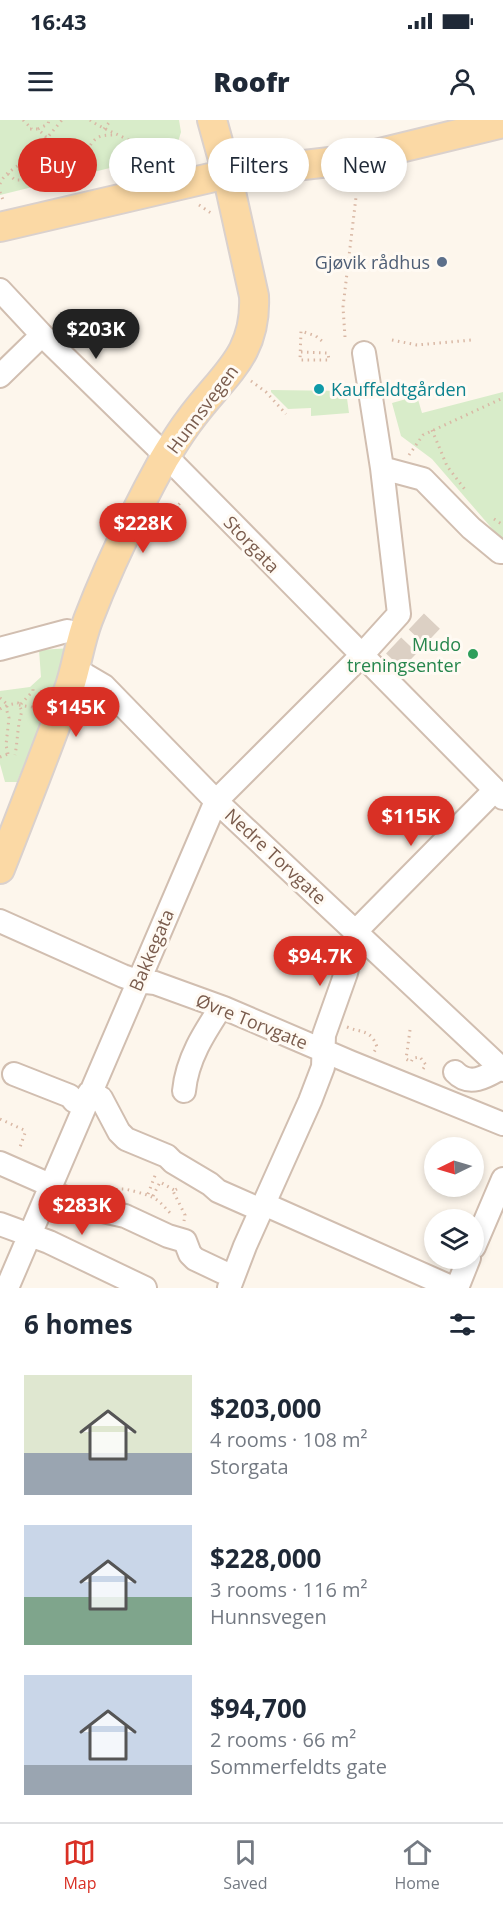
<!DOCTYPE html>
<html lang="en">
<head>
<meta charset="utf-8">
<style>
	:root { --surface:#fff; --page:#f2f2f3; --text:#1f2937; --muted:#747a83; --line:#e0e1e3; --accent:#d93025 }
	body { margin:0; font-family:"Open Sans",sans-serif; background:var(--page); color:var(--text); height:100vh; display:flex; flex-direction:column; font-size:22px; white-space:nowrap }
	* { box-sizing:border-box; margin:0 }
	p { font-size:20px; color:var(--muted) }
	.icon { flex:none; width:33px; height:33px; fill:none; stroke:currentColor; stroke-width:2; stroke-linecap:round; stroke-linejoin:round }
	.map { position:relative; height:1168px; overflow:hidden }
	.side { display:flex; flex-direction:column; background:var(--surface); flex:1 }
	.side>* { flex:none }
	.top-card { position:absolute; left:18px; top:18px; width:468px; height:54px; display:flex; gap:12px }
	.needle { width:39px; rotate:265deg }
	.buttons { position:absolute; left:424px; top:1017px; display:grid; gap:12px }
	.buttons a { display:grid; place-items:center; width:60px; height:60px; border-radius:50%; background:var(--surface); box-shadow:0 3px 9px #0003; font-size:30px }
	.price { position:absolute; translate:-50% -51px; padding:0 14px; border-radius:21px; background:var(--accent); color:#fff; font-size:20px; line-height:39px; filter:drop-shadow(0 2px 3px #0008) }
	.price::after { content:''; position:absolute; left:50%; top:36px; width:18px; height:14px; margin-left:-9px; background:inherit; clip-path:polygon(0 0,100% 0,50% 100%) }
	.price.current { background:#222; color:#fff }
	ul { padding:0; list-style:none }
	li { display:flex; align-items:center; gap:18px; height:150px; padding:0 24px }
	li span { display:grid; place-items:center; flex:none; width:168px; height:120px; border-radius:0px; color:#555 }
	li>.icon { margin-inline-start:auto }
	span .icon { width:72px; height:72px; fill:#fffc; stroke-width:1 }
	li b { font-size:26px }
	h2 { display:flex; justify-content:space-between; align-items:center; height:72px; padding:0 24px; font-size:26px }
	.pill { padding:0 21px; border-radius:27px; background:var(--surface); box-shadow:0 3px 9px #0003; font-size:21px; line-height:54px }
	.pill.current { background:var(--accent); color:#fff }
	.status { display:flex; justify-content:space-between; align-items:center; height:42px; padding:0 30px; background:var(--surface); direction:ltr }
	.status svg { height:16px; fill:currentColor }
	header { display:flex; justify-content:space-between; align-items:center; height:78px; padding:0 24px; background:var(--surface); font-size:27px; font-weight:800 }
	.tab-bar { display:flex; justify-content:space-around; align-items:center; height:84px; border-top:2px solid var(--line); background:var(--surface); font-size:16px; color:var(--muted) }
	.tab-bar a { display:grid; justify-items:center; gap:3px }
	.tab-bar .current { color:var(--accent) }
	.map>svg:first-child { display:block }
</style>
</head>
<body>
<div class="status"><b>16:43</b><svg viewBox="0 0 49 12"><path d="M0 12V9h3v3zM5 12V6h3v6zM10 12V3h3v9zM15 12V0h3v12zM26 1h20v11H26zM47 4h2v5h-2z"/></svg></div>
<header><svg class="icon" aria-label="menu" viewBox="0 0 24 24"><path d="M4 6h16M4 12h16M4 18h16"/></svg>Roofr<svg class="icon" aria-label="person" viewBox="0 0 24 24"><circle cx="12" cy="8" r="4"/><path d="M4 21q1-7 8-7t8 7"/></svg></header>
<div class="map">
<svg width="503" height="1168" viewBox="0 0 503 1168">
	<rect width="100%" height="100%" fill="#fdf6ec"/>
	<path fill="#d8ecc9" d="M0 0H179L181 12 175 32 0 75Z
		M271 270 346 271 349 293 311 296V288L288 289 271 272Z
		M503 272V418L501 419 432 339 401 316 392 283 417 276 422 293Z
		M72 528 17 662H5L0 644V571L30 567 41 557 39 530Z"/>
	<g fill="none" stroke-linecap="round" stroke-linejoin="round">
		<path stroke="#dcd0c4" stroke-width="22" stroke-dasharray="22 11" stroke-linecap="butt" d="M394 541 433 500"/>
		<defs>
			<path id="minor" d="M0 170 42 215 166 336 503 678
				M0 256 42 215
				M382 348 423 359 471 408 500 432H503
				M0 529 67 511 83 515
				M75 549 104 566 216 681 503 950
				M0 801 123 856 137 861 155 863 224 888 350 942 503 1004
				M455 952C469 967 486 957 501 948
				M14 954 70 976 74 981 84 985
				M184 971C187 939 204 913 221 887
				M89 973 101 978 119 1012 126 1019 167 1036 173 1042 210 1064 218 1071 261 1090
				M0 1043 50 1065
				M48 1071 94 1089 125 1096 168 1116 185 1121 190 1134 195 1139 233 1157
				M264 1084 453 1168
				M0 1104 49 1122 145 1168
				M474 1127 503 1059
				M7 1168 216 681 361 536 399 494 382 348 364 233
				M229 1168 245 1126 310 981 323 947 324 915 346 853 356 811 495 670
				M457 1168 469 1138"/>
			<path id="major" d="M0 107 227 54 355 39 503 3
				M0 749C24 688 48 627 70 566 77 544 80 521 88 500 109 445 136 390 164 339 172 326 180 313 189 301 221 256 257 237 254 176L227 54 212 0"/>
		</defs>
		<use href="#minor" stroke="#d1beb0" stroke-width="26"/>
		<use href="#major" stroke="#dad1cd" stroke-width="32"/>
		<path stroke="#d9b8a5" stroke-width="3" stroke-dasharray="1.5 4.5" stroke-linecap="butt" d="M23 0 32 9
			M90 0C107 13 147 22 153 44
			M30 9H38L47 18 62 0
			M38 9 48 4 49 0
			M104 9 111 0
			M8 54 15 60H42L52 54 69 52 74 38 85 34C95 17 96 15 116 15
			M0 64C5 50 24 44 35 34 39 29 43 23 47 18
			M0 72 3 80
			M199 85 211 93
			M345 217 343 187 356 77
			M392 220 417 225 472 220
			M301 232 328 233 329 240H300L301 211 316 216 323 222
			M251 261 266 272 286 294
			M432 310 447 346 466 371
			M409 335 423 315 503 278
			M494 399 503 405
			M148 421 155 415 166 398 182 381
			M0 578 8 585 0 589
			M21 584 33 571V567
			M19 585 38 588
			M8 634 6 625 9 598 6 588 8 585 18 583 22 591C17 607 18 619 15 635
			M0 637 8 634
			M347 907C361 913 371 909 377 927L374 932
			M410 910 406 939 411 942 413 938 420 937 426 945 423 949
			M0 999 24 1010 25 1013 19 1030
			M177 1069 173 1071 185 1095 184 1101
			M113 1074V1071C122 1067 129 1070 137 1072 158 1078 157 1079 172 1095
			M148 1074 156 1053
			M153 1076 160 1062 174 1070"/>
		<use href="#minor" stroke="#fff" stroke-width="22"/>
		<use href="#major" stroke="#fbd9a5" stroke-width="28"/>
	</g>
	<circle fill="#5c6f8a" stroke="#fffaf3" stroke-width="2" cx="442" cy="142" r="6"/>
	<circle fill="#0f9aa8" stroke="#fffaf3" stroke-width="2" cx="319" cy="269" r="6"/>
	<circle fill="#2e9e5b" stroke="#fffaf3" stroke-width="2" cx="473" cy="534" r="6"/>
	<g text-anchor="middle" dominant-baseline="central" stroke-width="6" stroke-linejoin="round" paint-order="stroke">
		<g font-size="18" fill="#4e5e75" stroke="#fffaf3" text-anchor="end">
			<text x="430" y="142">Gjøvik rådhus</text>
		</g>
		<g font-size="18" fill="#0d838f" stroke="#fffaf3" text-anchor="start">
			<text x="331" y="269">Kauffeldtgården</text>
		</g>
		<g font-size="18" fill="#7a5c4d" stroke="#fffaf3">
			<text transform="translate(202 289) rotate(-53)">Hunnsvegen</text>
			<text transform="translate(252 424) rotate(46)">Storgata</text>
			<text transform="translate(276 736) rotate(43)">Nedre Torvgate</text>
			<text transform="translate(151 830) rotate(-67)">Bakkegata</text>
			<text transform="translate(252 901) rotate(22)">Øvre Torvgate</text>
		</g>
		<g font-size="18" fill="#27864d" stroke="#fffaf3" text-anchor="end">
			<text x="461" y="524">Mudo<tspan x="461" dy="21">treningsenter</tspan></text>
		</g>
	</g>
</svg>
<div class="buttons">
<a><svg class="needle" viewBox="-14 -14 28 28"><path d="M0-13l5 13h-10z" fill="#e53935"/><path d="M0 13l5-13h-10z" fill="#747a83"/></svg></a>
<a><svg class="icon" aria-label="layers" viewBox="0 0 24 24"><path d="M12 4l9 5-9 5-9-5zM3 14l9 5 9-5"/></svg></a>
</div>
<b class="price current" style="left:96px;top:240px">$203K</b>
<b class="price" style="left:143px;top:434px">$228K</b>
<b class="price" style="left:76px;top:618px">$145K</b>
<b class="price" style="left:411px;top:727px">$115K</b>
<b class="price" style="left:320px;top:867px">$94.7K</b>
<b class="price" style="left:82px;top:1116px">$283K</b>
<div class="top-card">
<a class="pill current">Buy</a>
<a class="pill">Rent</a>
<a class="pill">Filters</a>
<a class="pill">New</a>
</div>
</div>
<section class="side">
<h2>6 homes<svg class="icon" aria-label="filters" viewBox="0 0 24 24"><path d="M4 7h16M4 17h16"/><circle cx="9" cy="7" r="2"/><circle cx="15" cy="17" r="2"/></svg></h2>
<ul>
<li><span style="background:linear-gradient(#dfe7d0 65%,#9aa5b1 0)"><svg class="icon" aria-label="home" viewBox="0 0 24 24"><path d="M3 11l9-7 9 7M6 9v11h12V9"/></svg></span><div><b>$203,000</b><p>4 rooms · 108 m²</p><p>Storgata</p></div></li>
<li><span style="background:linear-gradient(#c9d6e8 60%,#7fa58c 0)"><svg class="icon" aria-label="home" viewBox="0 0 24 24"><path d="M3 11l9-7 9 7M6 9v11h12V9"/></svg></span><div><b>$228,000</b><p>3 rooms · 116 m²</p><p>Hunnsvegen</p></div></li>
<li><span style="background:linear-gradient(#c9d6e8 75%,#9aa5b1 0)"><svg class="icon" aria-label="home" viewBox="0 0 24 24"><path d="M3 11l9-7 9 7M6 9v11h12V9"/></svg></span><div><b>$94,700</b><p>2 rooms · 66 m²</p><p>Sommerfeldts gate</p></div></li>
</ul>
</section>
<nav class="tab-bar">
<a class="current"><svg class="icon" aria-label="map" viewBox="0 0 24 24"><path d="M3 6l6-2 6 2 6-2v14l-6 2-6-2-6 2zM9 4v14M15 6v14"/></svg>Map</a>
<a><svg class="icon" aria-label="saved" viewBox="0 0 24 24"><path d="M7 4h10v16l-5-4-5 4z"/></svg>Saved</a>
<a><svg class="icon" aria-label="home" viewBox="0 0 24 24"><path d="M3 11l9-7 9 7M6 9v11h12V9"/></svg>Home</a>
</nav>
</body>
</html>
